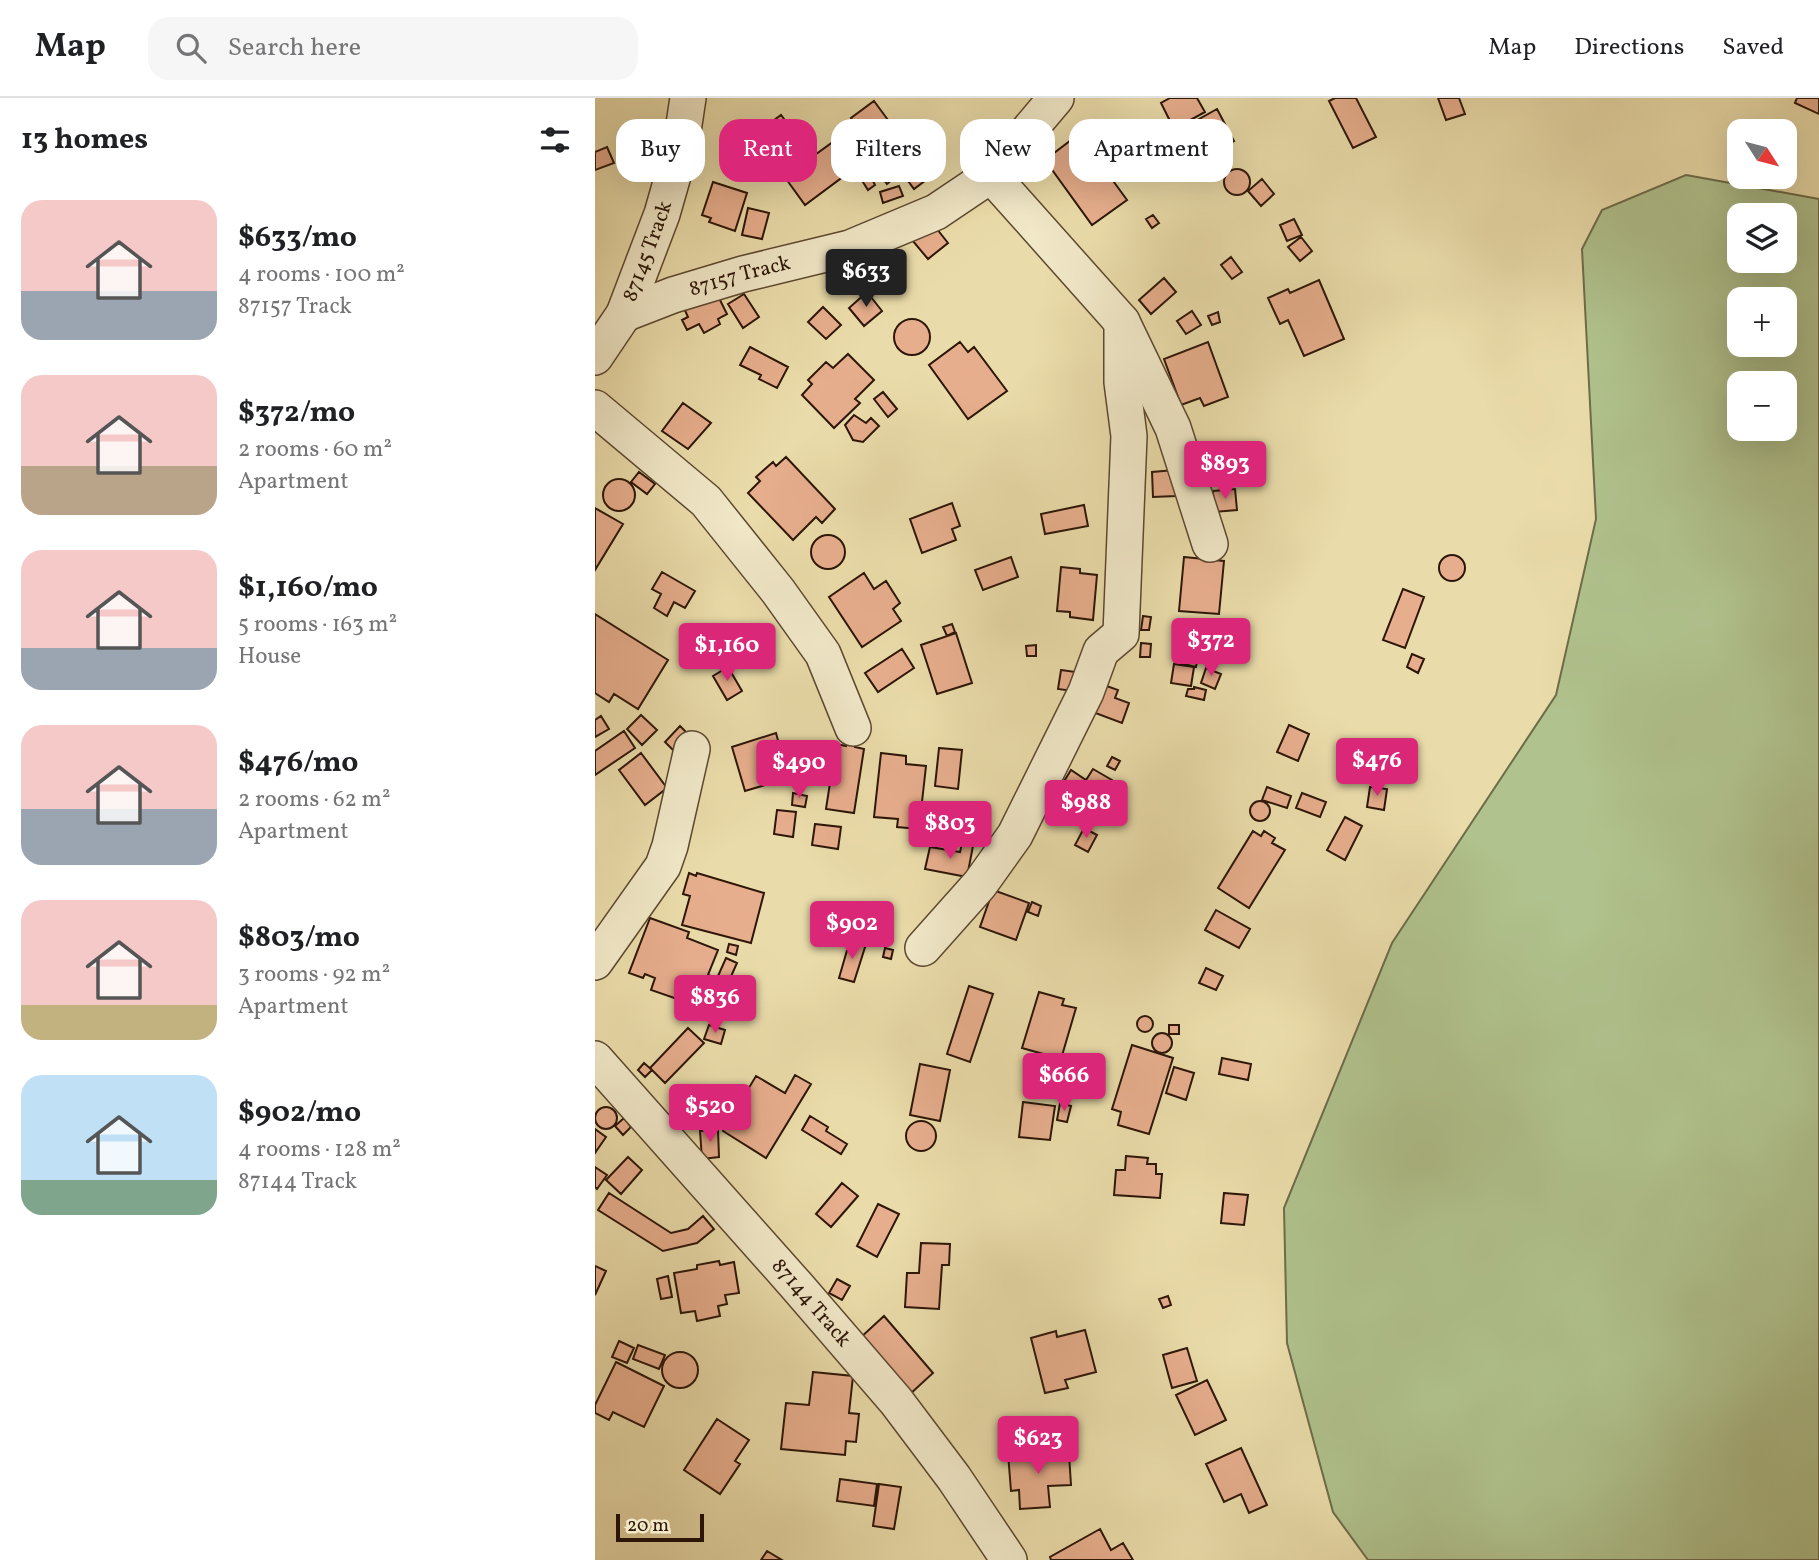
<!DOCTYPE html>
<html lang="en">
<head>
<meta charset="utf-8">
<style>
	:root { --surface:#fff; --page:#f6f6f6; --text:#202124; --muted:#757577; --line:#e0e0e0; --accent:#db2777 }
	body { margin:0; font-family:Vollkorn,serif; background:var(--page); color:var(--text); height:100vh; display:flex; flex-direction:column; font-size:26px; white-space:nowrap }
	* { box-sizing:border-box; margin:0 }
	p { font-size:23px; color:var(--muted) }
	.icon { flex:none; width:38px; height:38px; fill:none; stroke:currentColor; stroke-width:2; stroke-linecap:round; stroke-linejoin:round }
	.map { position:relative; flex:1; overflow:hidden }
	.sheet { display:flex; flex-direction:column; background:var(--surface); width:595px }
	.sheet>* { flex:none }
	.top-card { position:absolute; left:21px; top:21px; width:665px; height:63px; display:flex; gap:14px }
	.needle { width:46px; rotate:126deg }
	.controls { position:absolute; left:1132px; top:21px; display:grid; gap:14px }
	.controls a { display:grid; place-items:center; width:70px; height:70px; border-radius:14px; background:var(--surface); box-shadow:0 7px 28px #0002; font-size:35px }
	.scale { position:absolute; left:21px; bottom:18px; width:88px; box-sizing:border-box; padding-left:7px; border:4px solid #2d1608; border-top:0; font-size:19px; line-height:24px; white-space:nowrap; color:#2d1608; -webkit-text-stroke:5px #f1e8c8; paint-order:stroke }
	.price { position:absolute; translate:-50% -60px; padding:0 16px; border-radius:7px; background:var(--accent); color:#fff; font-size:23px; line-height:46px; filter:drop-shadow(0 2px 4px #0008) }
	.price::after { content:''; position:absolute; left:50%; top:42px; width:21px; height:16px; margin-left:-10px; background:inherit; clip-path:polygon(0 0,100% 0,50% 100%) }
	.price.selected { background:#222; color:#fff }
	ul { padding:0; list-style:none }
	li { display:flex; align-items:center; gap:21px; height:175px; padding:0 21px }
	li span { display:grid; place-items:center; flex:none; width:196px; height:140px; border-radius:21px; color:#555 }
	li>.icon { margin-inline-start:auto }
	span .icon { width:84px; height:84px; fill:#fffc; stroke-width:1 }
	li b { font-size:30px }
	h2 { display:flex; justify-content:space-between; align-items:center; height:84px; padding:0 21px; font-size:30px }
	.chip { padding:0 24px; border-radius:21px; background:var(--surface); box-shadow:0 7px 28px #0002; font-size:24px; line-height:63px }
	.chip.selected { background:var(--accent); color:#fff }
	header { display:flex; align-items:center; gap:42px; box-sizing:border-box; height:98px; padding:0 35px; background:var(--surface); border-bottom:2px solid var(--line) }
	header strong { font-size:33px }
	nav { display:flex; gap:38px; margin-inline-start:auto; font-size:24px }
	.search { width:490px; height:63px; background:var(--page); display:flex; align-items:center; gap:18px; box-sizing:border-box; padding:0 24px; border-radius:21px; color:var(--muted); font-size:26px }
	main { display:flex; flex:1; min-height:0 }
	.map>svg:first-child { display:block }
</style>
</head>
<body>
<header>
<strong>Map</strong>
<div class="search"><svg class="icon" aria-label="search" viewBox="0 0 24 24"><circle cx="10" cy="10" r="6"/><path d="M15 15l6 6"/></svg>Search here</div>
<nav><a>Map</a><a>Directions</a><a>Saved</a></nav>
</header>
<main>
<section class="sheet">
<h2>13 homes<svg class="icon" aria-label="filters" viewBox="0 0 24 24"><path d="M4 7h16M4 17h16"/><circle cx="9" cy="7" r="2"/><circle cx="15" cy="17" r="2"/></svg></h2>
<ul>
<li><span style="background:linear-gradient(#f6c9c9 65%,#9aa5b1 0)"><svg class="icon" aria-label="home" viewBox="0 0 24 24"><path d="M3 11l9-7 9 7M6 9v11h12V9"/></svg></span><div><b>$633/mo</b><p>4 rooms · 100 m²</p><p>87157 Track</p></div></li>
<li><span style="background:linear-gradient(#f6c9c9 65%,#b9a48a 0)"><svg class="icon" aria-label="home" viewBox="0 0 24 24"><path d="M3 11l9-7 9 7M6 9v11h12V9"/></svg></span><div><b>$372/mo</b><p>2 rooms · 60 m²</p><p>Apartment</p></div></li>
<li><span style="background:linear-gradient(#f6c9c9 70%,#9aa5b1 0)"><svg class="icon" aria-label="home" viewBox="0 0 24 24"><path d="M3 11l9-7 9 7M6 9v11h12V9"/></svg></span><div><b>$1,160/mo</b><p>5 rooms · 163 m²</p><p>House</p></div></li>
<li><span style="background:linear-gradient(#f6c9c9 60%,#9aa5b1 0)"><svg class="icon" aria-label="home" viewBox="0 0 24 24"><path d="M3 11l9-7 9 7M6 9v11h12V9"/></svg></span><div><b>$476/mo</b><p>2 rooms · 62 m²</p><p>Apartment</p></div></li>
<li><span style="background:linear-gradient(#f6c9c9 75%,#c2b280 0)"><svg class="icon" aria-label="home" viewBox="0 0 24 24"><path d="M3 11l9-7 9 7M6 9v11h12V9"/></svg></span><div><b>$803/mo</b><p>3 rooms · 92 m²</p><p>Apartment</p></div></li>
<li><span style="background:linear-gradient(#bfe0f5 75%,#7fa58c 0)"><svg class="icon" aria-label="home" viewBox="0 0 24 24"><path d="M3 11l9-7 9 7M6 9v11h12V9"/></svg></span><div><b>$902/mo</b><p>4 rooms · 128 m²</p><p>87144 Track</p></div></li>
</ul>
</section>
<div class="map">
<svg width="1224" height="1462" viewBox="0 0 1224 1462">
	<rect width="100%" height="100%" fill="#eadcaa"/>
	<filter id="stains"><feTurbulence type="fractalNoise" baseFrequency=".00286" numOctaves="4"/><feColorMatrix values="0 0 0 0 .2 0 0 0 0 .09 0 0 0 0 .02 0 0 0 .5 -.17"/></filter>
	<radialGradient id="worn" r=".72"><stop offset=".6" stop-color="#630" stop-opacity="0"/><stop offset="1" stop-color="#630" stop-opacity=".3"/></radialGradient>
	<path fill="#b0c28d" stroke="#6e6c4a" stroke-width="2" fill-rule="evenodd" d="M1091 77 1224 101V1462H773L738 1414 692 1245 689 1110 797 845 961 597 1001 421 987 151 1007 112ZM1144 117H1190V163H1144ZM1144 201H1190V247H1144ZM1144 285H1190V331H1144Z"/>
	<path fill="#e7ae8d" stroke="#2d1608" stroke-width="2" d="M575 0H602L610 14 579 31 566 5Z
		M740 0H761L781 39 758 50 734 3Z
		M843 0H864L870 16 851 22Z
		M1202 0H1224V16L1200 5Z
		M279 3 335 79 319 91 288 49 285 51 293 61 272 77 264 67 210 107 189 78 186 80 156 39 186 17 217 59 261 27 256 20Z
		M622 11 639 43 606 61 590 29Z
		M484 36 532 102 497 127 450 62Z
		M12 49 19 65 0 72V54Z
		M629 84a13 13 0 1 1 26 0a13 13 0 1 1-26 0Z
		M294 72 300 79 292 86 286 78Z
		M276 79 280 87 273 92 268 84Z
		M667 81 679 96 666 108 653 93Z
		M118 84 152 95 140 133 114 124 116 120 107 117Z
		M304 88 308 98 288 105 285 94Z
		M153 110 174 115 167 141 147 137Z
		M558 117 564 125 557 130 551 121Z
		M699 121 707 137 692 143 685 127Z
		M338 126 353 145 333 161 317 142Z
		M706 139 717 153 705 163 693 149Z
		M636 159 647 174 637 181 626 167Z
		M569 180 581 194 556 216 544 202Z
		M724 182 749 241 709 258 693 222 685 226 673 200 693 191 695 195Z
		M272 194 287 213 269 228 254 210Z
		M122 196 132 216 123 221 125 226 109 235 104 226 92 232 87 222 93 219 87 206Z
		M149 196 164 219 148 230 133 206Z
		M228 209 246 227 231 241 213 224Z
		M597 213 606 227 591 236 582 223Z
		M623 214 625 224 617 227 613 218Z
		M299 239a18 18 0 1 1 36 0a18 18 0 1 1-36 0Z
		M365 244 373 254 379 249 412 293 373 321 334 267Z
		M613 244 633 299 609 308 605 300 586 307 569 261Z
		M155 249 193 269 182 290 164 281 166 277 145 267Z
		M253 256 279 282 260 301 265 305 239 330 207 297 217 286 213 282 231 264 238 270Z
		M288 294 302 311 293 319 279 301Z
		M88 305 116 325 93 351 67 333Z
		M259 317 271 325 276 320 284 328 268 344 258 342 250 327Z
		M623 353 627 361 617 366 613 358Z
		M191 359 240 411 227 425 221 419 198 442 153 395 165 383 161 379 178 364 181 368Z
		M580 372 581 398 558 399 557 374Z
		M44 374 60 386 52 396 36 384Z
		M8 397a16 16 0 1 1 32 0a16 16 0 1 1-32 0Z
		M640 391 642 412 619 414 618 393Z
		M357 405 365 428 357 431 361 442 327 455 315 421Z
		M489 407 493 428 450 436 446 416Z
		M0 410 28 426 0 472Z
		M216 454a17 17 0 1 1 34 0a17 17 0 1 1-34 0Z
		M844 470a13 13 0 1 1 26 0a13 13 0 1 1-26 0Z
		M416 459 423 479 388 492 380 472Z
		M589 459 629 463 624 516 584 513Z
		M466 469 485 471V475L502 477 498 522 475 519V514L462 513Z
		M67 474 100 493 90 510 79 504 72 518 59 510 66 496 57 491Z
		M269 475 279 491 291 483 305 505 298 511 306 523 267 549 234 499Z
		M808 491 829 499 810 550 788 542Z
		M0 516 73 562 43 611 19 596 14 604 0 595Z
		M548 518 556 519 554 532H546Z
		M357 526 360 534 352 538 348 529Z
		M126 527 136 542 96 568 86 552Z
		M361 535 377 585 342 596 326 547Z
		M546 545 556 546 555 559H545Z
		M441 547V558H432L431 548Z
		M583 548 604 552 601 569 580 564Z
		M307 551 319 570 283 594 270 575Z
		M817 556 829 561 823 575 812 569Z
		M579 566 599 569 596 588 576 585Z
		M133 569 147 593 132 602 118 578Z
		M611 570 626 576 620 591 606 585Z
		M466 572 488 575 485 594 463 591Z
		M506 586 523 592 520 600 534 605 527 625 495 613Z
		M599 589 611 592 609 602 591 598 593 591H599Z
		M46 617 62 632 47 647 32 631Z
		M6 618 14 631 0 639V622Z
		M694 627 714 636 703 663 682 654Z
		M85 628 101 644 86 660 70 644Z
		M29 633 40 650 0 677V653Z
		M181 635 184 646 191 644 196 664 190 666 194 680 150 693 137 649Z
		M252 640 261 642 260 649 269 651 259 715 231 711 241 646 251 648Z
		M344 650 367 652 363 691 340 688Z
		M46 655 72 690 50 707 24 672Z
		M286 655 311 658V666L331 668 324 731 302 729 303 721 279 719Z
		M517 659 525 663 520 672 512 668Z
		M498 671 517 682 510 694 520 701 509 718 483 702 470 723 452 711 476 672 491 682Z
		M672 689 696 698 692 710 667 702Z
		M775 689 792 691 789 712 772 709Z
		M198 695 212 698 210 709 197 707Z
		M707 695 731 704 725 719 701 710Z
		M655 713a10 10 0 1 1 20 0a10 10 0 1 1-20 0Z
		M182 712 201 714 198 739 179 736Z
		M750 719 767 728 750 762 732 752Z
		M220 726 246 729 243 751 217 747Z
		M489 730 502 737 493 754 480 747Z
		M658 733 666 738 669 733 680 740 677 745 690 752 654 810 623 790Z
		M367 745 378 748 372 779 330 771 335 749 365 754Z
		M94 775 101 778 102 775 169 795 156 845 87 827 95 798 88 796Z
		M398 792 434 805 421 842 385 829Z
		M437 804 446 808 443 818 433 814Z
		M621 812 655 831 644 850 610 832Z
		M55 820 94 834 92 840 123 852 113 877 127 882 120 903 89 891 85 902 56 892 60 880 50 876 48 880 34 875Z
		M254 820 263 823 259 836 250 833Z
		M255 842 271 846 259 884 244 880Z
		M134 846 143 848 141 857 132 854Z
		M290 850 298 852 296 861 288 859Z
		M131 860 142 865 134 883 123 878Z
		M611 870 628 878 621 892 604 885Z
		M374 888 398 896 375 964 352 956Z
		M444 894 469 901 467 907 481 910 466 961 427 950Z
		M542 926a8 8 0 1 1 16 0a8 8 0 1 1-16 0Z
		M114 927 130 932 126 946 109 941Z
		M574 927H584V936H574Z
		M93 930 109 945 70 985 55 970Z
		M557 945a10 10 0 1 1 20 0a10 10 0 1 1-20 0Z
		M537 947 578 960 554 1036 523 1027 526 1014 517 1011Z
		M627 960 656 966 653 982 624 976Z
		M49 965 57 972 50 979 43 972Z
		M325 966 355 972 345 1023 315 1017Z
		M579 969 599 975 591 1002 571 995Z
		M200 977 216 986 171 1060 128 1033 161 978 190 995Z
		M428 1004 460 1008 455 1042 424 1039Z
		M465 1005 476 1008 472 1024 462 1022Z
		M0 1020a11 11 0 1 1 22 0a11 11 0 1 1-22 0Z
		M215 1018 233 1029 231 1033 252 1046 246 1056 207 1032Z
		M29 1020 36 1029 28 1037 20 1028Z
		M311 1038a15 15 0 1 1 30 0a15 15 0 1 1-30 0Z
		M0 1031 11 1039 0 1055Z
		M123 1032 124 1059 107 1061 105 1033Z
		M531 1058 553 1060 552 1066H561V1076H567L565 1100 519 1097 521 1072H530Z
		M33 1059 47 1072 26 1096 11 1082Z
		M0 1069 12 1077 2 1091 0 1089Z
		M247 1085 263 1098 236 1129 221 1116Z
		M14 1095 76 1135 93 1131 108 1118 119 1131 102 1145 68 1153 3 1112Z
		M629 1095 653 1097 649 1127 626 1125Z
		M283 1106 304 1116 282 1159 262 1148Z
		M326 1145 355 1146 354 1167H347L344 1211 310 1209 312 1175H324Z
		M124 1163 125 1167 139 1164 144 1195 130 1197 132 1206 123 1208 125 1218 102 1223 100 1213 86 1215 79 1175 102 1171V1167Z
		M0 1168 11 1173 0 1197Z
		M73 1178 77 1199 66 1201 62 1181Z
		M242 1181 255 1188 247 1202 234 1195Z
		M573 1198 576 1207 568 1210 564 1201Z
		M289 1218 338 1275 314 1297 265 1240Z
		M490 1232 501 1274 470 1282 473 1290 450 1295 436 1240 461 1233 462 1239Z
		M24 1243 39 1250 32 1265 17 1259Z
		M43 1247 70 1257 64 1271 38 1261Z
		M592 1250 602 1283 577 1290 568 1257Z
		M67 1272a18 18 0 1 1 36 0a18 18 0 1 1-36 0Z
		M21 1264 69 1288 49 1329 18 1314 14 1322 0 1315V1307Z
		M218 1274 258 1278 254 1315 264 1316 261 1344 251 1343 250 1357 186 1351 191 1305 214 1307Z
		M612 1282 631 1322 600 1337 581 1297Z
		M122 1321 154 1342 140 1363 145 1366 125 1396 89 1372Z
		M646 1350 672 1407 654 1415 646 1396 629 1404 611 1366Z
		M461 1352V1357L474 1356 476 1387 453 1388 455 1409 425 1411 424 1392 416 1393 413 1355Z
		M245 1381 282 1386 279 1408 242 1403Z
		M284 1386 306 1389 299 1431 278 1428Z
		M505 1431 516 1452 528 1445 538 1462H456L455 1459Z
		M172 1453 187 1462H166Z"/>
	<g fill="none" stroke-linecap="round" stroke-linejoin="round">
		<defs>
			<g id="street">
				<path d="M396 77 527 224 578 330 615 446"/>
				<path id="s1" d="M29 216 78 197 148 176 255 150 341 114 396 77 461 0"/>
				<path id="s2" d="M0 259 29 216 67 116 85 53 93 0"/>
				<path d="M0 310 111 403 183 493 228 556 258 630"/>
				<path d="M328 850 385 786 420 737 491 594 506 553 526 536 534 338 527 284V224"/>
				<path d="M0 864 68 768 75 748 97 651"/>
				<path id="s3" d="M0 961 201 1187 301 1303 359 1380 414 1462"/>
			</g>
		</defs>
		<use href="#street" stroke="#5c4830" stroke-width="38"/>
		<use href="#street" stroke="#f1e8c8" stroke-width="35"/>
	</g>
	<g text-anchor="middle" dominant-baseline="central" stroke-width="6" stroke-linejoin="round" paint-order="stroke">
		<g font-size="21" fill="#2d1608" stroke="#f1e8c8">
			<text stroke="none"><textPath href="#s2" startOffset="119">87145 Track</textPath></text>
			<text stroke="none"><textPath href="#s1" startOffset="122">87157 Track</textPath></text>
			<text stroke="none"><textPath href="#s3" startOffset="326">87144 Track</textPath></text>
		</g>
	</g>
	<rect width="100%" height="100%" filter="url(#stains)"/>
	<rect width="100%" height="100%" fill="url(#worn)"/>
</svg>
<div class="controls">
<a><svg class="needle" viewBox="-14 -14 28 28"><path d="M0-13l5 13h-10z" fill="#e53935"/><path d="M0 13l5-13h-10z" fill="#757577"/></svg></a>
<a><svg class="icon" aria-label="layers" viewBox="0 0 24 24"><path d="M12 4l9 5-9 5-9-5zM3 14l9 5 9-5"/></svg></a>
<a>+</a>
<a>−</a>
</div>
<div class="scale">20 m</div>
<b class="price selected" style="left:271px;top:211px">$633</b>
<b class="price" style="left:630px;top:403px">$893</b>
<b class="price" style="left:616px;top:580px">$372</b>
<b class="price" style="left:132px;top:585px">$1,160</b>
<b class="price" style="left:782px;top:700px">$476</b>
<b class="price" style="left:204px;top:702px">$490</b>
<b class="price" style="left:491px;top:742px">$988</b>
<b class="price" style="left:355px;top:763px">$803</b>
<b class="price" style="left:257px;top:863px">$902</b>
<b class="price" style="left:120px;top:937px">$836</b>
<b class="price" style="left:469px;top:1015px">$666</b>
<b class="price" style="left:115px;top:1046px">$520</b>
<b class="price" style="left:443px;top:1378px">$623</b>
<div class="top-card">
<a class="chip">Buy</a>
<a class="chip selected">Rent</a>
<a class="chip">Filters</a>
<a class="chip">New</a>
<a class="chip">Apartment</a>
</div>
</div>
</main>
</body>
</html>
